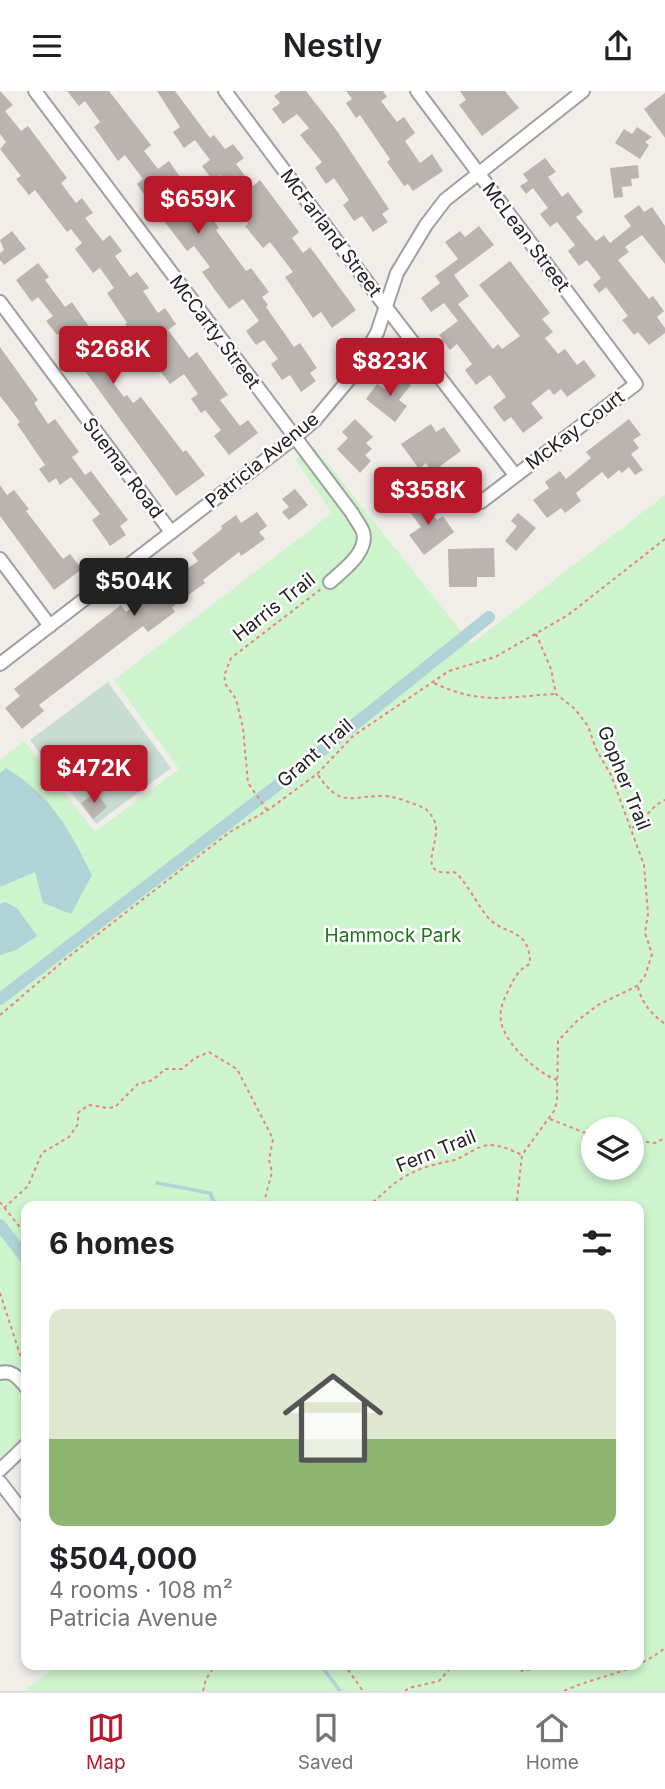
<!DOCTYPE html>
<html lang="en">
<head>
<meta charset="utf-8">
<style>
	:root { --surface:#fff; --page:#f6f6f6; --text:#202124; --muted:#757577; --line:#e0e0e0; --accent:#b91a2b }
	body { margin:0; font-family:Inter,sans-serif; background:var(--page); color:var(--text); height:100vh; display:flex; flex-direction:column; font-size:26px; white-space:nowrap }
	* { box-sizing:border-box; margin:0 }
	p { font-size:23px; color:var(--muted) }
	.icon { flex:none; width:38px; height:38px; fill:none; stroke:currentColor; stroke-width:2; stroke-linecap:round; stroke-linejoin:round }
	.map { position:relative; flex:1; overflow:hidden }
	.side { position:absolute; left:21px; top:1110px; width:623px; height:469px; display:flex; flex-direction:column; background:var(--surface); border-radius:14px; box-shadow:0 4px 10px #0003 }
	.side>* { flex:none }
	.buttons { position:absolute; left:581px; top:1026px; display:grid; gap:14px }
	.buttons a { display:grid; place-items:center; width:63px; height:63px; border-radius:50%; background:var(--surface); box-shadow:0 4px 10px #0003; font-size:35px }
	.price { position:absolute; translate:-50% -60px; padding:0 16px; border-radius:7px; background:var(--accent); color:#fff; font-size:23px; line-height:46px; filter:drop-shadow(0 2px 4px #0008) }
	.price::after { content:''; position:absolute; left:50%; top:42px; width:21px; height:16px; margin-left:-10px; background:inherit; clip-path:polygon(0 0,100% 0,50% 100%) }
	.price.on { background:#222; color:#fff }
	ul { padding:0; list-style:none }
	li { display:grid; align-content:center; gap:14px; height:371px; padding:0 28px }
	li span { display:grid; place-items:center; height:217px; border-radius:14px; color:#555 }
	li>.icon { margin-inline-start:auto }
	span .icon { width:126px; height:126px; fill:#fffc; stroke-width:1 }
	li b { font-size:30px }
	h2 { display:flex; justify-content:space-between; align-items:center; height:84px; padding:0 28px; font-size:30px }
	header { display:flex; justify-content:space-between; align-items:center; height:91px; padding:0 28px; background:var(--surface); font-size:32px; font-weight:600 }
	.dock { display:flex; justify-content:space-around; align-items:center; height:98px; border-top:2px solid var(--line); background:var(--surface); font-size:19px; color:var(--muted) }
	.dock a { display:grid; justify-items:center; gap:4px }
	.dock .on { color:var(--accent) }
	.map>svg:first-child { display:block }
</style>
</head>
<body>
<header><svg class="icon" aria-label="menu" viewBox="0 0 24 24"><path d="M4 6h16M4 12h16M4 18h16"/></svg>Nestly<svg class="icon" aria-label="share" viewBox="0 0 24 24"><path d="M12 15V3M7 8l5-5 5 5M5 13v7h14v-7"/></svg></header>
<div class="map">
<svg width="665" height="1600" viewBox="0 0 665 1600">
	<rect width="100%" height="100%" fill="#f1eeea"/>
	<path fill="#c9dcd1" d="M109 590V593L171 677 96 733 30 649Z"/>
	<path fill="#cef4cd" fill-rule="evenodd" d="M314 355 471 553 665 404V1600H24L59 1573H639V1115H26V1367L0 1386V669L24 650 95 741 179 678 114 589 332 422 295 368ZM593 1038H632V1076H593Z"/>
	<path fill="#b0d3d8" d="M6 677C51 704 69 738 92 784L71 823 43 812 35 781 0 796V682Z
		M5 811 17 817 37 845 16 859 0 864V813Z"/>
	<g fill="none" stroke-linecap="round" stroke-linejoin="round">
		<path stroke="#b0d3d8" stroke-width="3.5" d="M157 1092 210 1102 216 1115
			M320 1573 340 1600"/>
		<path stroke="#b0d3d8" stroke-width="12" d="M0 908 305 673 489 526
			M0 1134 26 1168"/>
	</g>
	<path fill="#bab3af" d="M0 0 13 14 5 20 21 40 28 35 67 87 61 92 76 112 82 107 93 122 85 127 103 150 110 144 122 160 115 165 130 186 137 181 149 197 143 200 158 222 165 217 176 233 168 239 189 267 197 261 228 304 220 309 240 335 248 329 258 342 229 364 214 345 221 339 205 319 201 322 191 308 198 303 184 283 170 293 125 233 127 232 107 202 114 197 100 177 93 182 75 158 82 152 71 138 67 141 35 99 29 104 16 88 21 85 0 58 6 51 0 43Z
		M67 0H109L151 54 144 60 158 78 169 70 180 86 172 92 183 107 178 111 194 133 208 122 219 137 216 139 246 180 251 177 269 201 262 206 268 214 266 216 294 256 300 252 317 277 310 282 316 290 301 301 290 284 282 289 271 273 278 268 264 249 256 254 246 240 259 230 243 208 229 218 202 181 210 176 194 155 187 160 164 130 171 125 156 103 148 109 137 93 143 88 125 64 118 70 94 36 100 31 85 10 79 15Z
		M157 0H175L210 47 214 44 225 58 233 53 244 67 236 73 253 95 260 89 299 141 292 147 303 162 310 156 356 219 332 237 321 221 313 227 285 186 293 181 270 151 263 157 245 135 248 133 225 103 232 98 221 84 213 90 202 75 210 69 195 49 184 57 173 41 180 36Z
		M281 0H306L337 40 389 118 382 123 388 131 373 141 362 125 354 130 343 114 349 109 334 87 326 93 315 77 322 71 300 44 309 37 297 23 283 33 272 18 280 12 274 5Z
		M346 0H383L387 6 381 10 397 31 404 26 415 42 405 50 420 72 432 63 443 80 413 100 408 93 404 95 387 71 390 68 360 24 356 27 346 12 352 8Z
		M460 0H505L519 17 482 45 459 14 466 9Z
		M665 2V47L644 18Z
		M637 36 652 46 645 51 649 54 640 68 615 52 624 38 632 43Z
		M545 67 556 81 548 86 562 106 568 101 583 121 576 126 596 150 604 144 610 152 631 135 624 125 639 114 644 121 652 116 665 135V173L642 144 625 156 629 161 618 169 649 208 653 205 664 220 657 226 665 237V242L649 254 638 241 634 244 622 229 628 225 606 196 599 202 593 194 601 187 587 169 579 175 568 160 575 154 557 131 550 136 540 123 548 117 533 97 526 103 520 95 528 90 523 83Z
		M638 74 639 87 631 88 632 95 622 96 623 106 614 107 610 77Z
		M479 135 494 154 454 184 469 205 458 213 493 258 498 253 502 258 520 245 479 194 510 170 550 222 542 228 553 241 545 247 558 263 565 258 577 274 584 269 596 285 567 306 561 298 554 304 549 298 531 312 543 327 523 342 511 326 504 331 493 316 506 306 490 284 476 294 465 279 472 273 457 253 450 259 439 244 458 230 444 212 431 221 421 207 440 192 435 185 458 168 445 151 460 140 465 146Z
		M12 140 26 158 4 174 0 169V162L4 159 0 149Z
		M38 172 49 186 45 189 65 216 72 211 104 258 100 260 115 280 108 285 124 306 127 304 133 312 141 306 183 361 186 359 205 384 176 405 58 243 57 244 46 230 53 225 38 206 32 211 16 189Z
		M0 256 38 309 34 312 48 333 55 328 79 361 72 366 85 384 91 380 128 429 120 435 126 444 110 455 92 429 100 423 71 386 60 394 56 387 49 392 39 378 45 374 17 333 20 331 0 305Z
		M397 283 411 294 399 309 407 315 395 331 366 308 377 293 385 298Z
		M355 328 373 346 366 352 372 358 365 364 371 370 360 382 337 358 348 347 342 341Z
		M629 328 641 344 633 349 639 357 631 363 643 379 635 384 629 376 622 382 619 379 608 388 602 381 576 402 581 410 565 422 561 417 547 427 533 409 549 397 545 391 560 380 566 388 591 367 586 361Z
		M431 333 436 341 444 336 461 360 432 381 426 372 419 378 401 353Z
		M0 394 7 404 14 399 29 418 26 420 63 468 70 463 82 478 54 499 0 425Z
		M295 398 308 414 289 429 282 421 289 416 282 408Z
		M419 406 437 429 443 425 454 441 424 464 409 444 421 436 406 416Z
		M257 421 267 435 259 441 265 448 241 465 239 461 203 489 205 492 172 516 175 521 148 541 143 535 39 614 44 620 22 638 5 617 20 605 14 598 121 514 126 521 144 507 138 499 152 489 159 499 198 470 192 462 222 438 221 435 236 424 241 432Z
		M518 422 536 437 516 460 505 450 517 435 511 430Z
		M494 457 495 486H477V496H449L448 458Z
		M96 701 107 716 93 728 81 712Z"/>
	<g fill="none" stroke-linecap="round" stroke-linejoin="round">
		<defs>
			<path id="minor" d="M35 0 352 422C355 428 361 435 363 441 369 461 342 480 330 491
				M225 0 385 215 515 384
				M417 0 636 293 481 411
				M0 211 171 441
				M0 468 50 535
				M0 573 294 347 315 329 351 286 377 242 397 182 426 134 445 109 583 0
				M0 1282C13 1279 18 1287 26 1296
				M0 1379 26 1354
				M0 1391 26 1425"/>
		</defs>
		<use href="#minor" stroke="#9f9f9f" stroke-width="16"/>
		<path stroke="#e98282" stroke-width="2" stroke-dasharray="3.5 3.5" stroke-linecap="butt" d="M434 592C481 614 505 606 555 603
			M318 684C342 719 351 704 385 705 394 705 418 714 426 718 431 724 436 729 436 738 437 757 417 786 454 781L458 784C469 796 476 811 486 824 502 846 530 834 530 873 519 878 514 887 509 898 504 908 499 918 501 930 504 952 537 982 557 989
			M267 719 248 692 243 637 236 608 226 594 224 585 231 567 321 498
			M632 737C645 729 651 715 665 709
			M638 896C642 912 651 923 665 933
			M0 924 67 867 230 741 268 719 317 683 353 645 449 580 495 566 568 524 665 448
			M550 1028 593 1045
			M632 1049 655 1052 665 1047
			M0 1111 26 1144
			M367 1115C380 1107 388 1096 401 1088 416 1078 434 1073 451 1070 465 1067 476 1054 491 1054 502 1055 512 1059 522 1064
			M512 1115 517 1109 522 1064 554 1020 557 1010 558 950 577 930 598 914 637 895 645 885 652 863 645 842 648 823 644 774 611 684 596 658 588 635 575 618 556 603 551 578 536 543
			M4 1117 28 1095 42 1062 69 1046 78 1033V1022L83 1018 89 1014 108 1017 115 1016 138 993 153 989 165 978H182L195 967 209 961 237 978 273 1048 269 1069 272 1081 263 1115
			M0 1202 24 1276
			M344 1573 363 1600
			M516 1573 522 1580 533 1578 537 1573
			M203 1600 206 1588 216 1573
			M405 1600 409 1597 439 1590 454 1573
			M564 1600C601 1583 630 1584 665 1557"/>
		<use href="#minor" stroke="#fff" stroke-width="12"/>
	</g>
	<g text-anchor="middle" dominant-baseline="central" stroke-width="5" stroke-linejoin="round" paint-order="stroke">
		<g font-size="19" fill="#222" stroke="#fff">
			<text transform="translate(331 142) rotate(53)">McFarland Street</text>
			<text transform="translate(526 146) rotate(53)">McLean Street</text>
			<text transform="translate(215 241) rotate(53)">McCarty Street</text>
			<text transform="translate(575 339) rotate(-37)">McKay Court</text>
			<text transform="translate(262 369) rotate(-39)">Patricia Avenue</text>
			<text transform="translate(123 377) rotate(53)">Suemar Road</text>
			<text transform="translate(274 516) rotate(-38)">Harris Trail</text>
			<text transform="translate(315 662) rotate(-41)">Grant Trail</text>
			<text transform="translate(624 687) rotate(68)">Gopher Trail</text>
			<text transform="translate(436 1060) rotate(-22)">Fern Trail</text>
		</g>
		<g font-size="19" fill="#1c751b" stroke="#fff">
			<text x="393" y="844">Hammock Park</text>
		</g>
	</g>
</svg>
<div class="buttons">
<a><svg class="icon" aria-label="layers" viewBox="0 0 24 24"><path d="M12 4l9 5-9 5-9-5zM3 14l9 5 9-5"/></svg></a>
</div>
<b class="price" style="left:198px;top:145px">$659K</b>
<b class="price" style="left:113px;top:295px">$268K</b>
<b class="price" style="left:390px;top:307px">$823K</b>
<b class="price" style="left:428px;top:436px">$358K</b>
<b class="price on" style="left:134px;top:527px">$504K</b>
<b class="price" style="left:94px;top:714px">$472K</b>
<section class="side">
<h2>6 homes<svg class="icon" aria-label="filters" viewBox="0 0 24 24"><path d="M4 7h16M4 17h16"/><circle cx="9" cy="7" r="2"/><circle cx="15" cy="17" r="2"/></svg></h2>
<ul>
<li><span style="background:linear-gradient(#dfe7d0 60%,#8fb573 0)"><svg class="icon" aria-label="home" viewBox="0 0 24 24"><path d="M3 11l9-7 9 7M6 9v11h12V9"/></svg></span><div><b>$504,000</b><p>4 rooms · 108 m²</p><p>Patricia Avenue</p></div></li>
</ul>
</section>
</div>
<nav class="dock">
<a class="on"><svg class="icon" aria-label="map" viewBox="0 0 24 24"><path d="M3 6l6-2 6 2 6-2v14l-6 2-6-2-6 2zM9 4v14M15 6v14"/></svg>Map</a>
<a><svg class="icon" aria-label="saved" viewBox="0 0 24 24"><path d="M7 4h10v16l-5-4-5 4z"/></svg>Saved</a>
<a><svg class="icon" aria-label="home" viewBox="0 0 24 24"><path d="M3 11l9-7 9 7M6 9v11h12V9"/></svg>Home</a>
</nav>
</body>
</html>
